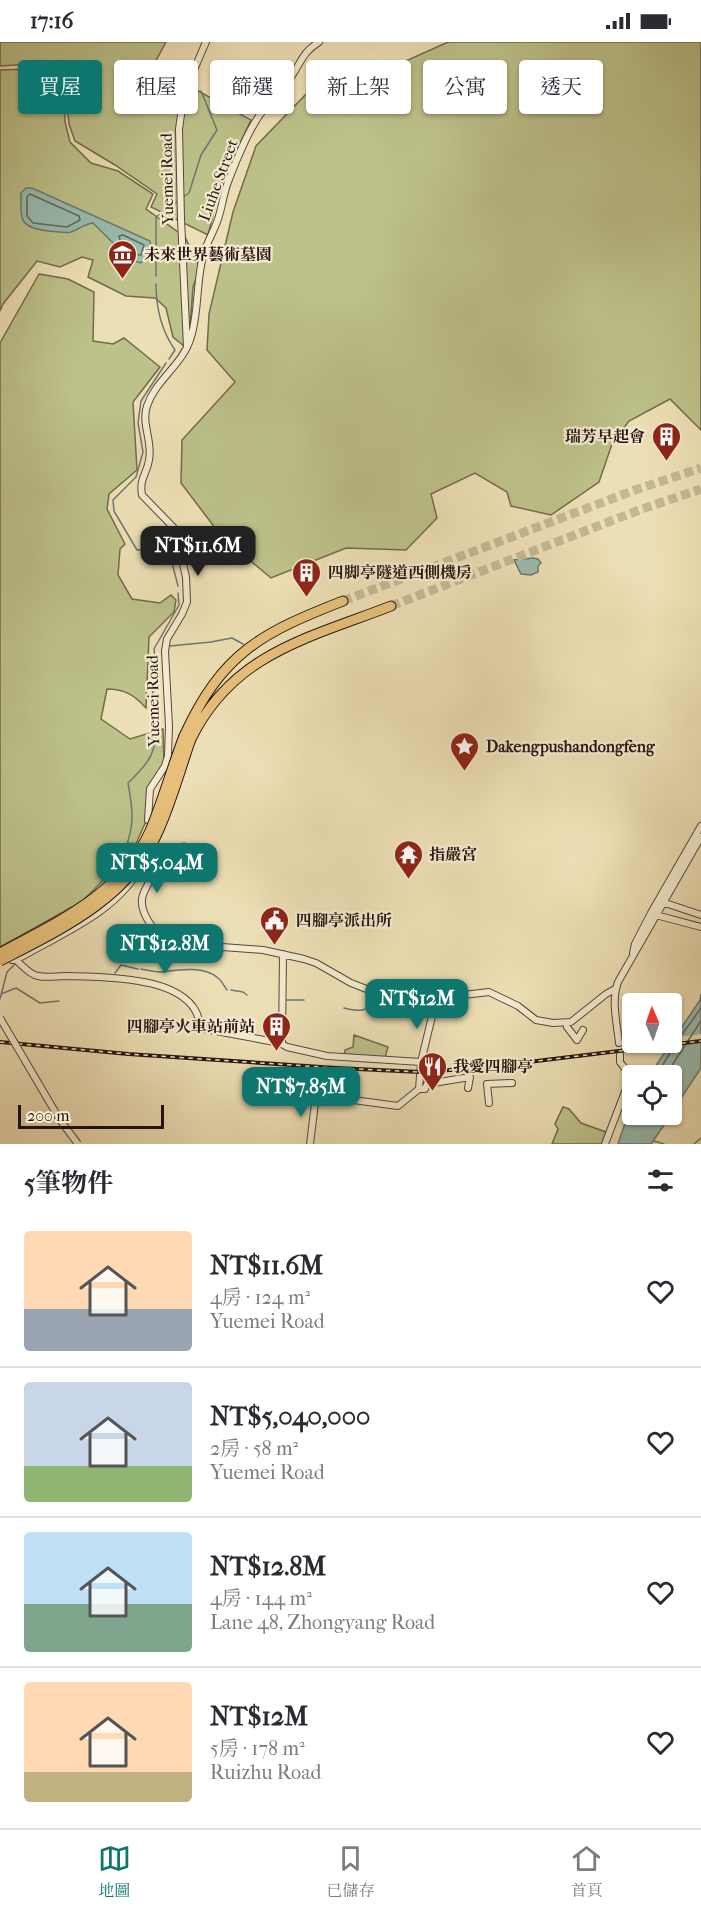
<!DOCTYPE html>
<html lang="zh-TW">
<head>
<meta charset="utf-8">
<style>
	:root { --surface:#fff; --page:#f7f7f7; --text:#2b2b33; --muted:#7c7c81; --line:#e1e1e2; --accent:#0f766e }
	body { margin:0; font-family:"IM FELL French Canon","Noto Serif TC",serif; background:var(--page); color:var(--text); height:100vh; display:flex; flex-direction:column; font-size:22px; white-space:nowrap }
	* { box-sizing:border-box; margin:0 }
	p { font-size:20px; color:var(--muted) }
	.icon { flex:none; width:33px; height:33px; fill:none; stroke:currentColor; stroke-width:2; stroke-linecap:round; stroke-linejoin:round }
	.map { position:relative; height:1102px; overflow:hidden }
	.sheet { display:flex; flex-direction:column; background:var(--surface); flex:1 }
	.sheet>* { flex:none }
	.guide { position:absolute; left:18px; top:18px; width:666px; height:54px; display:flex; gap:12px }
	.needle { width:39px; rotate:358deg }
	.fabs { position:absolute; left:622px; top:951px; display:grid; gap:12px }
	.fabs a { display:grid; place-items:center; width:60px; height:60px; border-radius:6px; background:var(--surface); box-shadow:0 2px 4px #0004; font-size:30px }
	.scale { position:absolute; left:18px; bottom:15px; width:146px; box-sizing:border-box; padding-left:6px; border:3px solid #26150f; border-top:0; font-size:16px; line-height:21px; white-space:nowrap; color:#26150f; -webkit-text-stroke:4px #f3eacf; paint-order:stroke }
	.price { position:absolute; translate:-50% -51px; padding:0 14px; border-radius:12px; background:var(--accent); color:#fff; font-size:20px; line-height:39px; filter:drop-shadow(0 2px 3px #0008) }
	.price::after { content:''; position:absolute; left:50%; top:36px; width:18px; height:14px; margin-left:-9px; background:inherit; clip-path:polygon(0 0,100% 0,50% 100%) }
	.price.selected { background:#222; color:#fff }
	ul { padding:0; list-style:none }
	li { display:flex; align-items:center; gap:18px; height:150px; padding:0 24px }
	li+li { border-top:2px solid var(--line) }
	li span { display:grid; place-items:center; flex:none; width:168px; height:120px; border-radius:6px; color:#555 }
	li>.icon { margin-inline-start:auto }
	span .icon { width:72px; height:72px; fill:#fffc; stroke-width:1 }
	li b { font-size:26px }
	h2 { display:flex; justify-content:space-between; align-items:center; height:72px; padding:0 24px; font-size:26px }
	.pill { padding:0 21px; border-radius:6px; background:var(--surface); box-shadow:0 2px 4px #0004; font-size:21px; line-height:54px }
	.pill.selected { background:var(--accent); color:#fff }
	.status { display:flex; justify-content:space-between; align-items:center; height:42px; padding:0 30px; background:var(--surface); direction:ltr }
	.status svg { height:16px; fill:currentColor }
	.menu { display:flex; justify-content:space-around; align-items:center; height:84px; border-top:2px solid var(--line); background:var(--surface); font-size:16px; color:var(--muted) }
	.menu a { display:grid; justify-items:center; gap:3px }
	.menu .selected { color:var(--accent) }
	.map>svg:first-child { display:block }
</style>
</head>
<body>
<div class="status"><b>17:16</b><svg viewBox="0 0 49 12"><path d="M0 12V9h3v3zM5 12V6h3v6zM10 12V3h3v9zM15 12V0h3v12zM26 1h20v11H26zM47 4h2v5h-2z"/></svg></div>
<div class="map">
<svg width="701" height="1102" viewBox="0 0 701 1102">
	<rect width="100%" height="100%" fill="#eddfb5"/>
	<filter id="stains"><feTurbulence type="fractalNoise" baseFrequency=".00333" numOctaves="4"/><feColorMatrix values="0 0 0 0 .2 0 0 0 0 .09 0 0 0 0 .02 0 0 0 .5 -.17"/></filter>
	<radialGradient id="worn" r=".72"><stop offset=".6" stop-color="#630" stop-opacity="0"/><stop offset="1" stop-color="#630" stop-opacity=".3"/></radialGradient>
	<path fill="#bdc18a" stroke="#726b4c" stroke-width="1.5" d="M0 0H166L153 24 251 78 221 142 208 193 151 165 157 152 115 123 75 99 69 82 63 20 0 24Z
		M448 0H701V388L670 357 629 379 612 402 599 440 551 473 511 464 507 450 475 431 431 452 437 476 406 508 346 506 271 536 222 495 181 441 182 398 235 340 207 308 209 272 233 170 256 104 310 48 397 23Z
		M30 27 56 29 57 46 65 61V80L70 100 91 121 118 129 153 152 146 167 185 195 200 226 193 245 190 286 184 304 173 295 166 266 155 256 126 254 88 235 93 218 82 215 60 225 37 219 3 262 0 269V28Z
		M39 232 68 237 94 250 93 299 113 302 124 296 160 325 133 360 137 428 109 452 107 467 125 502 120 507 118 533 132 557 160 561 171 553 176 558 174 570 149 595 146 666C134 653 125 647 107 647L101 677 130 697 163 687 164 723 148 746 147 777 134 806 118 829 105 843 81 860 0 905V301Z
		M354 993 388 1005 385 1016 344 1013 345 1008 353 1005Z
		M325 1042 351 1044 350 1053 324 1050Z
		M563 1065 569 1067 581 1081 606 1090 602 1102H552L558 1087 555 1082Z"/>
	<path fill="#99bcb0" stroke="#6b7970" stroke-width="1.5" d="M26 146H32L150 199 151 205 146 218 140 221 129 217 93 181C85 182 79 187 71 190 65 192 55 189 48 189 18 185 21 178 21 151Z
		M533 516 538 517 541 521 538 524V530L531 533 521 532 514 518Z
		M701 952V1026L672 1070V1034H649L700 958Z
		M633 1058V1072L671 1073 651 1102H618Z"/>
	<path fill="#eddfb5" d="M701 992V1000L664 1005 667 1000H672V996Z"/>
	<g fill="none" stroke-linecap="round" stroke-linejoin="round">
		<path stroke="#606860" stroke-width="1.5" d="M30 152 79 174 80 178 67 185 33 181 27 174V155Z
			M123 193 144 203 141 213C132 213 120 203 119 194Z
			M656 1034 676 1001 701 966
			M665 1034 701 979"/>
		<path stroke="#6b7970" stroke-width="1.5" d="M183 155 189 151 201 113 217 88 201 49
			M156 234V175L179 158
			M156 242C156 266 161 288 175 308L169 317
			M166 321 141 359 138 381 143 410 136 435 113 458 114 469 137 508H158L170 513 178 544
			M170 604 211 600 232 596 243 602
			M150 673 156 623 154 607 179 563 178 551
			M128 801 138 802
			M157 805 185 801
			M83 858C108 835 132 811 132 774 132 763 130 752 128 741 148 722 161 707 152 679
			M141 927C147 928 155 930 161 930 176 928 205 923 218 936 222 939 224 944 227 948
			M115 931 121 923 138 927
			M231 948 243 950 247 953
			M1 952 16 946 40 961 59 959
			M0 957 7 930 15 922
			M287 958H304
			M344 966C363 971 366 968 381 957
			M654 1099 664 1102
			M694 1102 701 1096"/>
		<path stroke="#c5b794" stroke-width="9" stroke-dasharray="9 4.5" stroke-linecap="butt" d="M343 559 635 448 701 426
			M391 564 642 467 701 447"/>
		<defs>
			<path id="minor" d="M187 305 181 177 179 87 184 51 206 0
				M148 778 150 747 165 724 168 714 169 684 165 609 167 597 182 572 187 560 186 535 175 487 142 453C139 436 147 432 149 418 153 400 141 382 147 364 156 337 183 323 191 295 199 269 196 241 203 214 206 202 213 191 217 180 222 167 223 153 228 140 236 119 246 93 259 74 268 62 279 51 288 39 301 23 300 12 319 0
				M155 810C154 818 154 827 152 834 149 842 143 849 142 857 140 872 156 892 168 901L263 908 304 917 316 921 351 941 387 955 430 957 489 950 518 964 536 978 553 981 571 980 606 952 615 947
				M662 860 701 873
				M652 872 701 885
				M633 911 635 902 651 871 701 784
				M12 918H16C60 892 117 871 142 823
				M16 918C22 923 30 933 38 934 46 936 57 934 66 934 104 935 197 933 200 985L205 987 280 1001 287 1005 327 1014 421 1020
				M567 985 577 998 583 988
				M619 1001C617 981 611 959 618 940L701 795
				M282 1002 283 912
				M419 1047H425L427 1042 470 1035 468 1046
				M489 1061 487 1042 512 1041
				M310 1102 316 1053 398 1064 419 1047 421 1020 434 966 430 957
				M605 1102 629 1039 627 1029 620 1020V1013"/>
			<path id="highway" d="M184 694C222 611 261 591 343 559
				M191 697C233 611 309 596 391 564"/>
		</defs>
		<use href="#minor" stroke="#584838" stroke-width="8"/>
		<use href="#highway" stroke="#26150f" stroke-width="11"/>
		<use href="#minor" stroke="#f3eacf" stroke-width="6"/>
		<use href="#highway" stroke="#e6c07a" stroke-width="9"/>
		<defs>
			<path id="rail" d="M0 1000 128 1012 336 1026 420 1030 480 1026 701 999"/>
		</defs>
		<use href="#rail" stroke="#26150f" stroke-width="4"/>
		<use href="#rail" stroke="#f3eacf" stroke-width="1.5" stroke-dasharray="4.5" stroke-linecap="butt"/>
		<defs>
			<path id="minor-bridge" d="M0 976 60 1078 78 1102"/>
			<path id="highway-bridge" d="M0 911C57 880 121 852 150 789 163 758 172 725 184 694
				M0 919C60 888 128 857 157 792 171 762 180 728 191 697"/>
		</defs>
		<use href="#minor-bridge" stroke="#584838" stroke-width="8" stroke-linecap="butt"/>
		<use href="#highway-bridge" stroke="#26150f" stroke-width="11" stroke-linecap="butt"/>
		<use href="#minor-bridge" stroke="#f3eacf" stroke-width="6"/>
		<use href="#highway-bridge" stroke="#e6c07a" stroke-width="9"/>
	</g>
	<defs>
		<symbol id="museum-pin" viewBox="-11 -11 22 30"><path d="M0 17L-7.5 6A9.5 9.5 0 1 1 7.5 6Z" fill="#8f2418" stroke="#f3eacf"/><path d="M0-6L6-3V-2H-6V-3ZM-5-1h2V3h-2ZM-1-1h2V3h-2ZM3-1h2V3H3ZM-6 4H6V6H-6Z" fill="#fff"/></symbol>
		<symbol id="building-pin" viewBox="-11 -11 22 30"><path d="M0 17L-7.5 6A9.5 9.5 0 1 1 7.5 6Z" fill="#8f2418" stroke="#f3eacf"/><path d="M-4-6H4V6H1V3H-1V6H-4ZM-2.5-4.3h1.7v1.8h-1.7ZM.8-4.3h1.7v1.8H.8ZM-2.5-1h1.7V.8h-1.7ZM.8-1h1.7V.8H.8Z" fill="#fff"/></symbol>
		<symbol id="sight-pin" viewBox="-11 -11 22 30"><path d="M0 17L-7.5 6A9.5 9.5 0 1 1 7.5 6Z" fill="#8f2418" stroke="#f3eacf"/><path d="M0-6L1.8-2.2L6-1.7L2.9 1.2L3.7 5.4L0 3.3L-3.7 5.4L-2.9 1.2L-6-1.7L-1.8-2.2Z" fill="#fff"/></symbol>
		<symbol id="temple-pin" viewBox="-11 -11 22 30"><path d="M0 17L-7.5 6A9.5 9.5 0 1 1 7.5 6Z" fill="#8f2418" stroke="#f3eacf"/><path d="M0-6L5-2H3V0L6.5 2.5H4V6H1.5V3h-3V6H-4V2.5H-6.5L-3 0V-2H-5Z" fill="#fff"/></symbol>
		<symbol id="civic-pin" viewBox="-11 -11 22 30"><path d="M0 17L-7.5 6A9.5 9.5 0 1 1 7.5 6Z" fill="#8f2418" stroke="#f3eacf"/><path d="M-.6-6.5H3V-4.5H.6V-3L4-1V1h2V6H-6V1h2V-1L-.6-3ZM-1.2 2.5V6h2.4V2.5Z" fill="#fff"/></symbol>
		<symbol id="restaurant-pin" viewBox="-11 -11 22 30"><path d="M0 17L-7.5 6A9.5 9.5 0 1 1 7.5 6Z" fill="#8f2418" stroke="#f3eacf"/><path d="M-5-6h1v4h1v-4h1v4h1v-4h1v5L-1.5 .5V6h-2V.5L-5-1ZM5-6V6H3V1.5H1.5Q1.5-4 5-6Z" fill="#fff"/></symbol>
	</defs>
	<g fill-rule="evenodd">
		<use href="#museum-pin" x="106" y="196" width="33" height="45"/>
		<use href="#building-pin" x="650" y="378" width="33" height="45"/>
		<use href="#building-pin" x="290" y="514" width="33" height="45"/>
		<use href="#sight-pin" x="448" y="688" width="33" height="45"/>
		<use href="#temple-pin" x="392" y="796" width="33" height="45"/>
		<use href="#civic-pin" x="258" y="862" width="33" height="45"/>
		<use href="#building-pin" x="260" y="968" width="33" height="45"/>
		<use href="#restaurant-pin" x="416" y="1008" width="33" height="45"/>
	</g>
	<g text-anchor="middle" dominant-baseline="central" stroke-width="4.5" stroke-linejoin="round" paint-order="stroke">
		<g font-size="16" fill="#26150f" stroke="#f3eacf">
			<text transform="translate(167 137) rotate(-91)">Yuemei Road</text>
			<text transform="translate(218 138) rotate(-70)">Liuhe Street</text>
			<text transform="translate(153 659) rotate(-91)">Yuemei Road</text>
		</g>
		<g font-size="16" font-weight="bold" fill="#26150f" stroke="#f3eacf" text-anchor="start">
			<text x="144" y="212">未來世界藝術墓園</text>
			<text x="645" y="394" text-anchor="end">瑞芳早起會</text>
			<text x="328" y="530">四脚亭隧道西側機房</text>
			<text x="486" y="704">Dakengpushandongfeng</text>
			<text x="429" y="812">指嚴宮</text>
			<text x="296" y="878">四腳亭派出所</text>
			<text x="255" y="984" text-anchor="end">四腳亭火車站前站</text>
			<text x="453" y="1024">我愛四腳亭</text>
		</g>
	</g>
	<rect width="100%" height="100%" filter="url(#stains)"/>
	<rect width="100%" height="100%" fill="url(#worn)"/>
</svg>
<div class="fabs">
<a><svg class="needle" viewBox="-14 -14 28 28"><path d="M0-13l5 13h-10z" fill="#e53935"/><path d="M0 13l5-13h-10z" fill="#7c7c81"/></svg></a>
<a><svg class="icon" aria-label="locate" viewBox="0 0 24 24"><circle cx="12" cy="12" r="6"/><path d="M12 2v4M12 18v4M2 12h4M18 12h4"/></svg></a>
</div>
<div class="scale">200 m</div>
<b class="price selected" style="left:198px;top:535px">NT$11.6M</b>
<b class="price" style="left:157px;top:852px">NT$5.04M</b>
<b class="price" style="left:165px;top:933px">NT$12.8M</b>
<b class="price" style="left:417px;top:988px">NT$12M</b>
<b class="price" style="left:301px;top:1076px">NT$7.85M</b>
<div class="guide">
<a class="pill selected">買屋</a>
<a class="pill">租屋</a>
<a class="pill">篩選</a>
<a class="pill">新上架</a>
<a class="pill">公寓</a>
<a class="pill">透天</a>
</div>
</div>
<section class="sheet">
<h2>5筆物件<svg class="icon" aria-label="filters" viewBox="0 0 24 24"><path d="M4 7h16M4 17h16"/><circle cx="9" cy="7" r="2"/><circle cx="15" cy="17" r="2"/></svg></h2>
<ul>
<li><span style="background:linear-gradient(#ffd9b3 65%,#9aa5b1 0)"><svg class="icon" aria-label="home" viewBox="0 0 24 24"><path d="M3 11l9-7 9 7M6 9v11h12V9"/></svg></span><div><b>NT$11.6M</b><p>4房 · 124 m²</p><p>Yuemei Road</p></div><svg class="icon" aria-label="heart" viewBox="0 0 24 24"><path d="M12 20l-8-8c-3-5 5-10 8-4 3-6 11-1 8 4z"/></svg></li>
<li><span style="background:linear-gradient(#c9d6e8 70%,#8fb573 0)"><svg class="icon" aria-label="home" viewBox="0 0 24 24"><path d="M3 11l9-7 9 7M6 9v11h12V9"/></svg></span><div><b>NT$5,040,000</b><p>2房 · 58 m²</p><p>Yuemei Road</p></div><svg class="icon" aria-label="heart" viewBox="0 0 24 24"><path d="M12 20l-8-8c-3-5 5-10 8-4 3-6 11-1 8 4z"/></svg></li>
<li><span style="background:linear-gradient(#bfe0f5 60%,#7fa58c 0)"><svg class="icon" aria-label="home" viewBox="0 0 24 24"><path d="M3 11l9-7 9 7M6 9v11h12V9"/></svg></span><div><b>NT$12.8M</b><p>4房 · 144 m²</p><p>Lane 48, Zhongyang Road</p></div><svg class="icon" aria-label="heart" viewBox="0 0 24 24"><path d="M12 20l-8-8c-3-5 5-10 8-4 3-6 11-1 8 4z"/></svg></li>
<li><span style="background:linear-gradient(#ffd9b3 75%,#c2b280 0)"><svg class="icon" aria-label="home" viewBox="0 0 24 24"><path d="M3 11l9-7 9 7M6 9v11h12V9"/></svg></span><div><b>NT$12M</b><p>5房 · 178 m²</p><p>Ruizhu Road</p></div><svg class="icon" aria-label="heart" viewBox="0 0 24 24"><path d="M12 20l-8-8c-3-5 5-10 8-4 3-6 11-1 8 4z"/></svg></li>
</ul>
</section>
<nav class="menu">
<a class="selected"><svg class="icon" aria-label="map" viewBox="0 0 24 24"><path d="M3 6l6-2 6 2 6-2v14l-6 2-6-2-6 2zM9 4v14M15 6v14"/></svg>地圖</a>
<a><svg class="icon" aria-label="saved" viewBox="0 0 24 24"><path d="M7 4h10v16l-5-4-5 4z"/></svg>已儲存</a>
<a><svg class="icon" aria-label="home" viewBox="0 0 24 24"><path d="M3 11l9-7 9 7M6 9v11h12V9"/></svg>首頁</a>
</nav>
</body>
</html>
